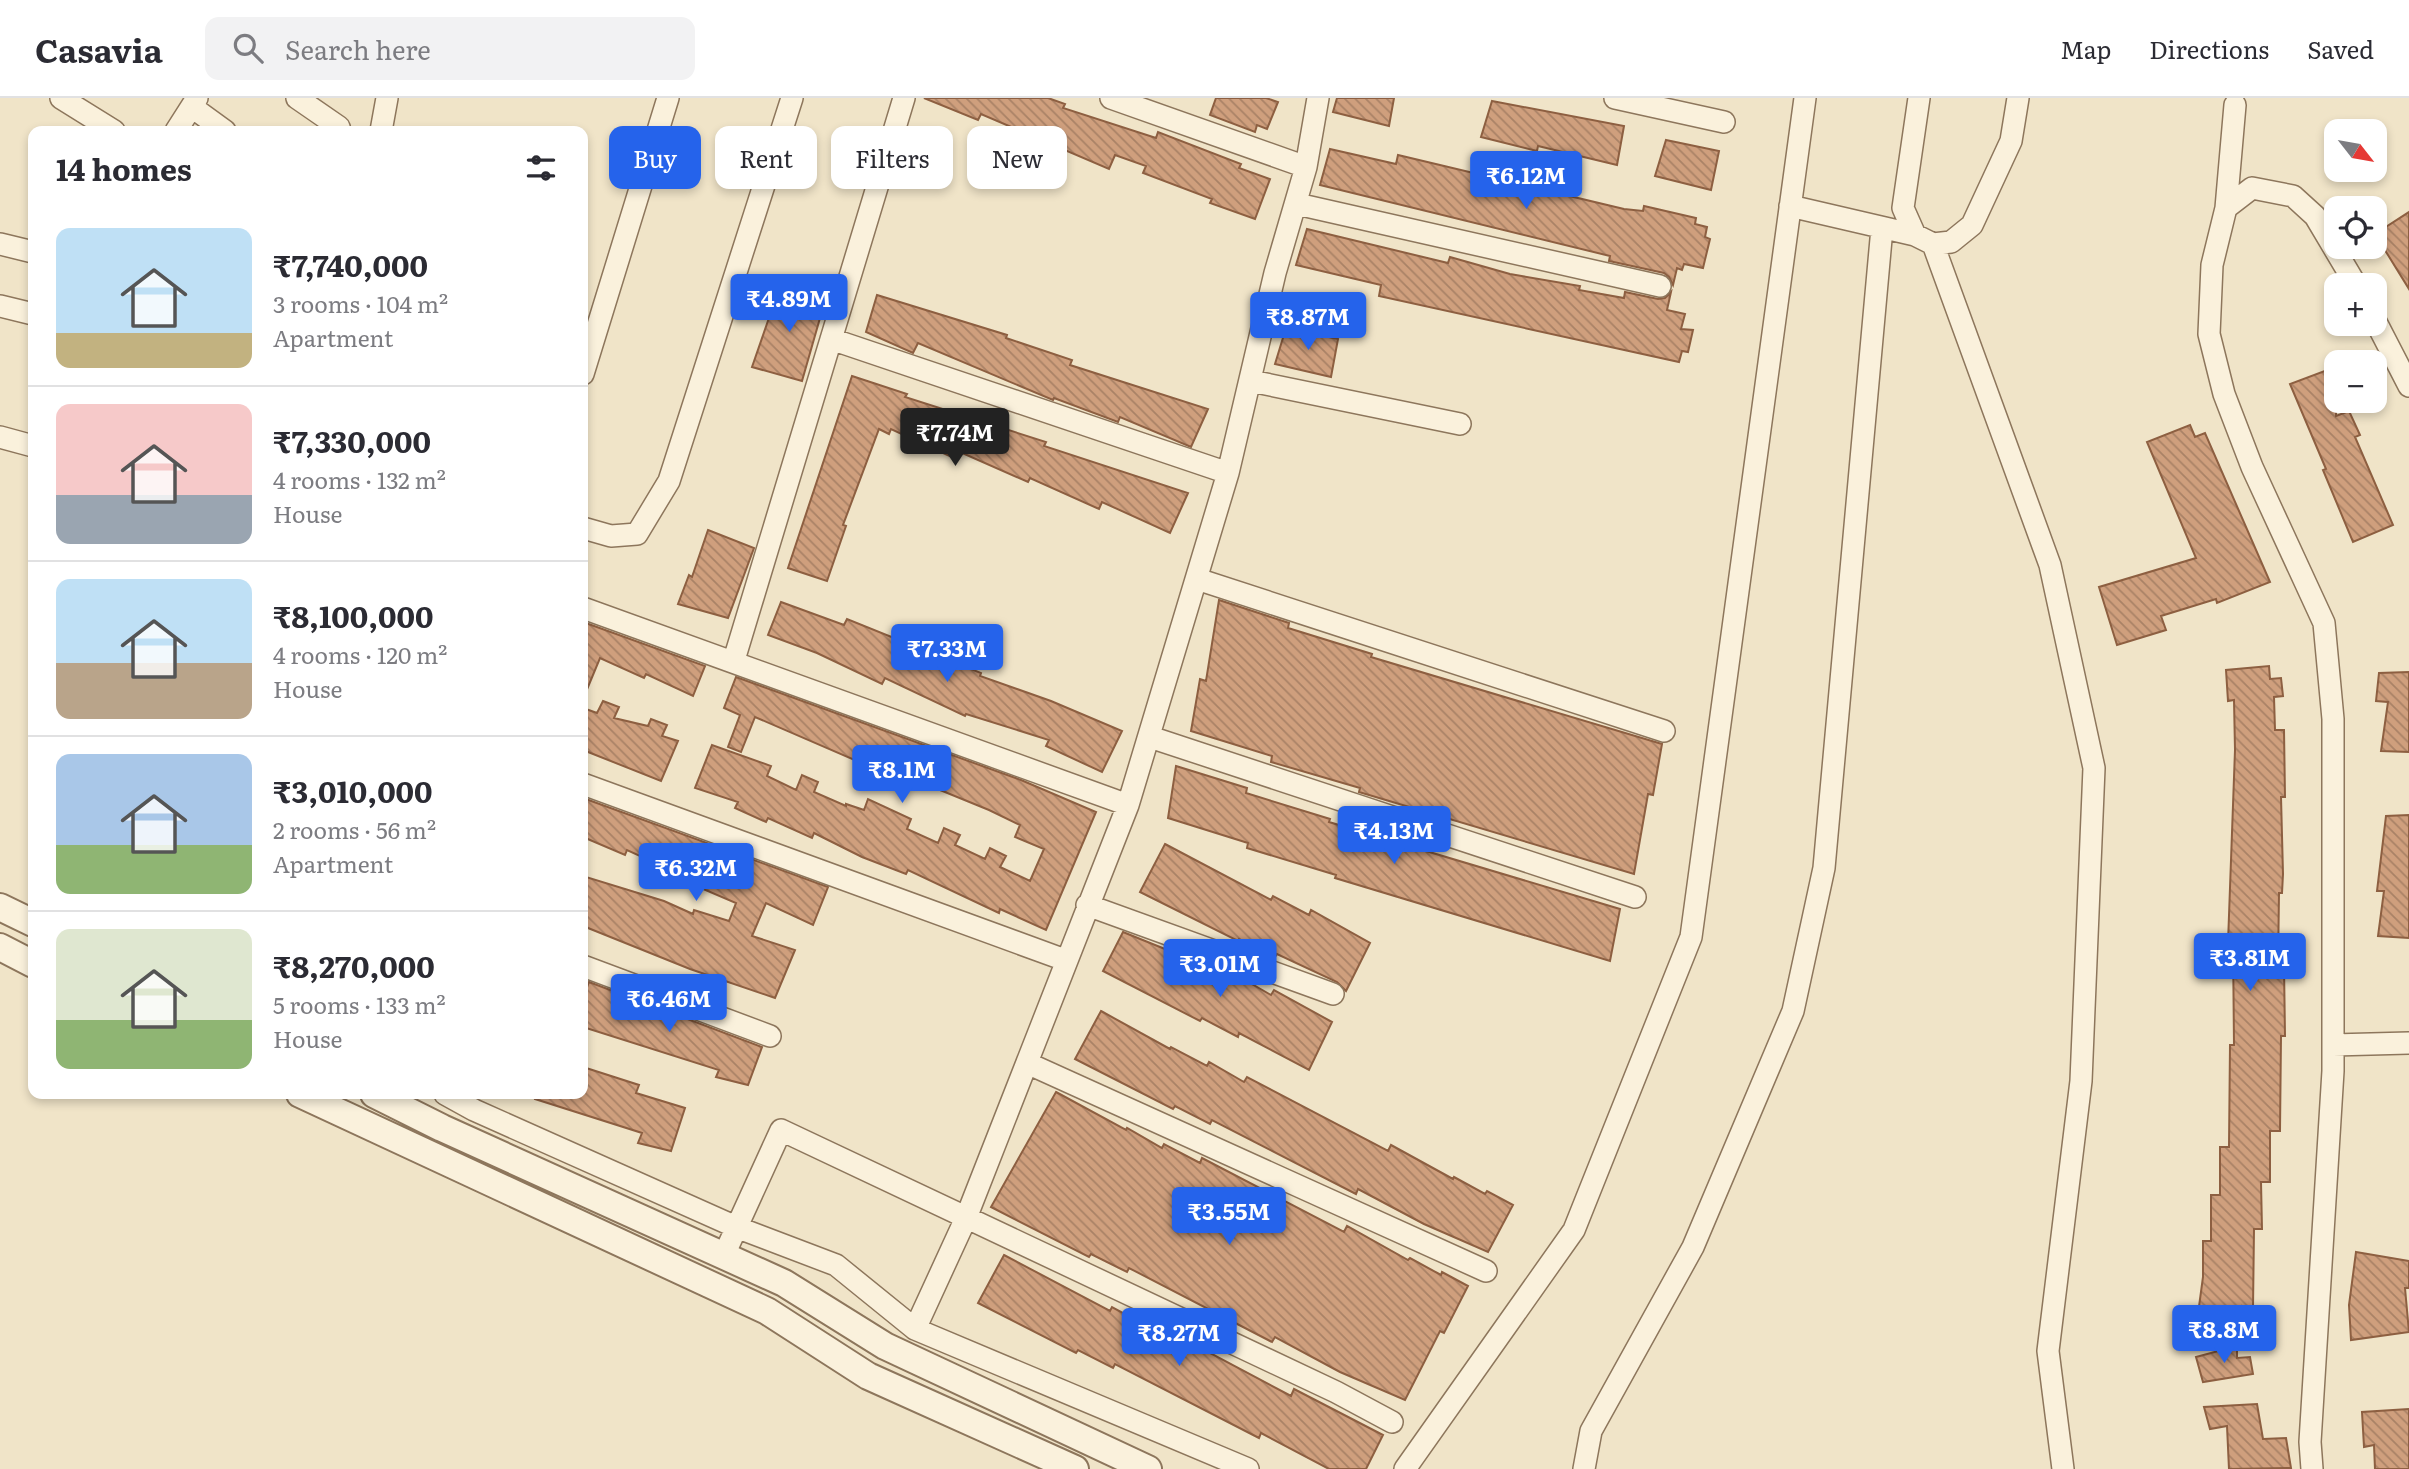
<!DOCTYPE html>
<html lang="en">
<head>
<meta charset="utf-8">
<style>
	:root { --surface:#fff; --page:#f2f2f3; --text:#2b2b33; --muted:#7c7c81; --line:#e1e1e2; --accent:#2563eb }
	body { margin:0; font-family:Literata,serif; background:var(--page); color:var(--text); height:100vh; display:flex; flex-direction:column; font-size:26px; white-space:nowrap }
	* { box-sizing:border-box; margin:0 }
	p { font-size:23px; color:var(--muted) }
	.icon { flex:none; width:38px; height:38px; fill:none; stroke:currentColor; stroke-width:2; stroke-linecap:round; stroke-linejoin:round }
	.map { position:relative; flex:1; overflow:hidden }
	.details { position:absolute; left:28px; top:28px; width:560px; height:973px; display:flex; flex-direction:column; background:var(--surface); border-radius:14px; box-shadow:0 4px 10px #0003 }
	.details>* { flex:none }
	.hud { position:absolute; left:609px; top:28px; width:665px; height:63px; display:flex; gap:14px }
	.needle { width:46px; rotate:121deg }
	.fabs { position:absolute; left:2324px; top:21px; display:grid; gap:14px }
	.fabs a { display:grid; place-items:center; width:63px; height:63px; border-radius:14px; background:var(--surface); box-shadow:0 4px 10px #0003; font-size:35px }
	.price { position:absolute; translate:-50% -60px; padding:0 16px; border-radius:7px; background:var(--accent); color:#fff; font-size:23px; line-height:46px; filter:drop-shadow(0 2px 4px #0008) }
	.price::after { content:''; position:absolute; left:50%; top:42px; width:21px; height:16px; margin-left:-10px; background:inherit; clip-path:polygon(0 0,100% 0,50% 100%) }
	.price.on { background:#222; color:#fff }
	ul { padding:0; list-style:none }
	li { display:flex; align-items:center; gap:21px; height:175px; padding:0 28px }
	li+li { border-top:2px solid var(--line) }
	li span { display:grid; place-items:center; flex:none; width:196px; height:140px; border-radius:14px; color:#555 }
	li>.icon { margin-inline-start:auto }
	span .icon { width:84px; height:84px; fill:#fffc; stroke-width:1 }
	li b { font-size:30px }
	h2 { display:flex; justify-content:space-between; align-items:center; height:84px; padding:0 28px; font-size:30px }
	.chip { padding:0 24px; border-radius:14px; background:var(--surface); box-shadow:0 4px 10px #0003; font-size:24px; line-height:63px }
	.chip.on { background:var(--accent); color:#fff }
	header { display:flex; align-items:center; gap:42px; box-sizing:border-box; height:98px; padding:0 35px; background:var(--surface); border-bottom:2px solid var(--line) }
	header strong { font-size:33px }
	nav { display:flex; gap:38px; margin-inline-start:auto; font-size:24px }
	.search { width:490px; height:63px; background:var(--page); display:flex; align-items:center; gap:18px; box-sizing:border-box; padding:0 24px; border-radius:14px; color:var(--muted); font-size:26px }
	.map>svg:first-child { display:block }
</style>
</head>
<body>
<header>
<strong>Casavia</strong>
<div class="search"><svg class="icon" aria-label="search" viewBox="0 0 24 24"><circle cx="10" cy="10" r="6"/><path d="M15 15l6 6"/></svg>Search here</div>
<nav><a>Map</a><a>Directions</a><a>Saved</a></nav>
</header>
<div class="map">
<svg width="2409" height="1371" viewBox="0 0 2409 1371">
	<defs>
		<pattern id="building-back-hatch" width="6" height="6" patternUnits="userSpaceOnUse" patternTransform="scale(1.75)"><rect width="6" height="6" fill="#cf9f7d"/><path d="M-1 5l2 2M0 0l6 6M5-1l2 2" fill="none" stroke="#a98266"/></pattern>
	</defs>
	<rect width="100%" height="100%" fill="#f0e4c8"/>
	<path fill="url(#building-back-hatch)" stroke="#8d5f41" stroke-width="2" d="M924 0H1048L1065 6 1063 10 1156 40 1158 34 1241 66 1239 70 1270 81 1255 121 1210 105 1212 101 1143 75 1146 68 1115 57 1109 71 981 16 978 22Z
		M1216 0H1266L1278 4 1267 31 1257 27 1255 34 1210 17Z
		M1337 0H1394L1389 28 1333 14Z
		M1492 3 1624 28 1617 67 1538 48 1537 53 1481 39Z
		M1666 42 1719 53 1711 92 1655 78Z
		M1330 51 1396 66 1398 57 1624 111 1643 113 1644 108 1696 120 1695 126 1707 129 1705 139 1710 141 1703 170 1684 166 1682 172 1677 170 1673 187 1669 179 1664 175 1609 163 1610 158 1320 87Z
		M2409 114V191L2375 136Z
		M1307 131 1448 165 1450 159 1510 176 1580 188 1579 192 1624 200 1625 194 1658 201 1665 200 1671 194 1667 212 1685 216 1681 231 1693 232 1688 254 1682 253 1679 264 1379 198 1381 187 1296 167Z
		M777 187 824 206 802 283 752 269 770 217 767 216Z
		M877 197 1007 237 1006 240 1072 262 1070 267 1208 311 1191 349 1120 319 1118 324 1054 300 1053 302 918 245 913 255 866 234Z
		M1286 230 1338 241 1331 279 1275 266Z
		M2330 271 2336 285V318L2349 313 2360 337 2355 339 2393 427 2353 444 2323 372 2326 371 2290 286Z
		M852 278 907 296 905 299 1046 344 1044 348 1188 395 1170 435 1102 404 1099 411 1030 380 1028 384 960 354 956 361 891 331 889 336 879 331 843 427 846 428 827 483 788 470Z
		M2190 327 2195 339 2205 335 2270 484 2217 505 2216 501 2161 518 2166 532 2117 547 2099 489 2196 460 2147 344Z
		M708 432 754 450 728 520 678 506 689 477 692 479Z
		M1219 502 1289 525 1288 530 1372 556 1371 559 1662 646 1653 697 1648 696 1634 776 1359 694 1360 690 1271 664 1272 658 1191 633 1200 581 1206 583Z
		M781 504 844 527 847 521 981 575 980 578 1051 603 1122 633 1102 674 1046 648 1049 642 966 616 965 618 885 580 882 586 817 555 768 537Z
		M583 524 705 568 693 598 646 576 644 580 600 560 583 601Z
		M2269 568 2270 581 2281 580 2283 598 2274 599 2275 632H2284L2285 699H2281L2283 776 2282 795H2279L2278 868H2284L2285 938H2281L2280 1033H2270V1084H2261L2262 1131H2254L2253 1210 2242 1208 2239 1221 2198 1216 2203 1179V1143H2211V1097H2220V1049H2229L2230 947H2234L2233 845H2228L2235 652 2234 602 2228 603 2226 572Z
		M2409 574V654L2381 653 2388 604 2376 603 2379 575Z
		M736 579 1021 682 1096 714 1046 832 1000 811 999 815 908 772 906 776 862 759 814 735 812 740 768 720 766 724 735 710 738 704 695 690 712 647 771 668 767 678 796 692 802 677 818 684 814 694 846 708V706L864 712 868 701 911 721 907 731 938 745 944 730 960 737 955 747 985 761 990 750 1006 758 1000 769 1030 783 1044 751 1015 739 1020 727 989 712 896 674 894 679 755 619 741 654 728 649 740 617 724 610Z
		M603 603 619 609 614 620 648 628 651 621 667 627 662 638 678 643 661 683 583 652V610L597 615Z
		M1176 668 1247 690 1246 695 1330 721 1329 724 1620 811 1610 863 1335 780 1336 777 1247 750 1248 745 1168 720Z
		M583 700 828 789 813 827 766 805 752 838 795 852 775 900 690 871 583 828V778L664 803 693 816 694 812 729 823 736 805 703 791 705 785 674 770 673 773 627 752 625 757 583 739Z
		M2409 717V840L2378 838 2384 793H2377L2386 718Z
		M1165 746 1271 802 1273 798 1309 817 1311 812 1370 845 1346 893 1337 884 1277 856 1275 859 1239 841 1238 843 1140 794Z
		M1123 834 1197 864 1199 862 1234 881 1236 877 1271 897 1274 892 1332 924 1309 972 1239 935 1238 939 1202 920 1200 923 1103 873Z
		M589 884 762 949 748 987 716 979 719 972 583 929V900Z
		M1101 913 1170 951 1171 949 1207 968 1209 964 1244 984 1247 979 1388 1053 1391 1047 1453 1081 1454 1079 1485 1096 1487 1093 1513 1107 1488 1154 1424 1126 1358 1091 1356 1096 1212 1022 1210 1026 1175 1008 1173 1011 1075 961Z
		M583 969 639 987 636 995 685 1010 671 1053 638 1045 642 1035 535 1001 536 996H583Z
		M1056 994 1126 1032 1127 1030 1162 1050 1164 1046 1200 1065 1202 1060 1344 1134 1347 1128 1408 1162 1410 1160 1441 1177 1442 1174 1468 1188 1444 1235 1440 1233 1405 1302 1340 1274 1275 1239 1272 1244 1129 1170 1127 1174 1091 1156 1089 1159 991 1109Z
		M2356 1154 2409 1163V1190H2405L2409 1234 2351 1242 2349 1207Z
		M1004 1157 1110 1213 1112 1209 1147 1228 1150 1223 1291 1298 1294 1291 1383 1337 1366 1371H1329L1261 1335 1259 1340 1115 1266 1113 1270 1078 1252 1076 1255 978 1205Z
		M2237 1248V1260L2250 1259 2253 1276 2203 1284 2196 1259Z
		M2257 1306 2263 1341 2286 1340 2291 1370 2229 1371 2227 1328 2210 1331 2204 1309Z
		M2409 1311V1371H2375L2374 1347 2364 1349 2362 1314Z"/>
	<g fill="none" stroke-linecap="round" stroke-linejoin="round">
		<defs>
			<path id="minor" d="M61 0 114 33
				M297 0 339 29 340 33
				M1111 0 1306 69
				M1615 0 1724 24
				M192 9 225 33
				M176 33 197 0
				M381 33 387 0
				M1297 106 1660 188
				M1790 108 1915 137 1933 146 2050 467 2094 670 2081 983 2048 1253 2063 1371
				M2226 110 2235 7
				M1915 137 1903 110 1919 0
				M0 146 33 154
				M1933 146 1951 144 1972 127 2011 43 2018 0
				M0 208 33 216
				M2375 222 2409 288
				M831 241 1228 375
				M583 276 668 0
				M1251 283 1460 326
				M0 339 33 348
				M583 430 611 438 637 436 669 383 792 0
				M1197 481 1664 633
				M583 510 1128 707
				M734 562 904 0
				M1150 639 1635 799
				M583 686 1065 862
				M1087 807 1333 896
				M583 868 770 938
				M2333 947 2409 945
				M1027 965 1486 1173
				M445 996 474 1012 736 1129 836 1167 915 1231 1248 1371
				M724 1157 781 1032 1336 1294 1392 1324
				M915 1231 966 1120 1128 707 1228 375 1275 175 1306 69 1318 0
				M1405 1371 1574 1132 1691 839 1805 0
				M1584 1371 1591 1333 1693 1149 1793 913 1824 770 1882 130
				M2312 1371 2310 1344 2333 973V621L2324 525 2252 369 2224 296 2209 236 2212 167 2226 110 2252 90 2293 98 2315 118 2356 187"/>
			<path id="tertiary" d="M0 809 33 825
				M0 849 33 866
				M300 996 767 1213 868 1278 1075 1371
				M374 996 442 1030 784 1185 885 1248 1148 1371"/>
		</defs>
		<use href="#minor" stroke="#8d765c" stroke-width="24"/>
		<use href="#tertiary" stroke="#8d765c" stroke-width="30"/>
		<use href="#minor" stroke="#faf1dc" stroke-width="21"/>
		<use href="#tertiary" stroke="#faf1dc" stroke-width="26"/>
	</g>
</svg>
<div class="fabs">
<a><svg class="needle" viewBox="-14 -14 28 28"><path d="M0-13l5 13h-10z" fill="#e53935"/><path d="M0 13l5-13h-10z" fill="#7c7c81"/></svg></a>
<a><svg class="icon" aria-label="locate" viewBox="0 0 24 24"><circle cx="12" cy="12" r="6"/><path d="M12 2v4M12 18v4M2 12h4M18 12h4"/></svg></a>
<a>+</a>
<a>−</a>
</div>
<b class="price" style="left:1526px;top:113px">₹6.12M</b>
<b class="price" style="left:789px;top:236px">₹4.89M</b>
<b class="price" style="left:1308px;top:254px">₹8.87M</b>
<b class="price on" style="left:955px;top:370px">₹7.74M</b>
<b class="price" style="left:947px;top:586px">₹7.33M</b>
<b class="price" style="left:902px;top:707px">₹8.1M</b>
<b class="price" style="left:1394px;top:768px">₹4.13M</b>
<b class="price" style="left:696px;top:805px">₹6.32M</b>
<b class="price" style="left:2250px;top:895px">₹3.81M</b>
<b class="price" style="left:1220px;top:901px">₹3.01M</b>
<b class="price" style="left:669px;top:936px">₹6.46M</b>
<b class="price" style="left:1229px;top:1149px">₹3.55M</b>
<b class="price" style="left:2224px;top:1267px">₹8.8M</b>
<b class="price" style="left:1179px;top:1270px">₹8.27M</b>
<div class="hud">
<a class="chip on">Buy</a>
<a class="chip">Rent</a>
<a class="chip">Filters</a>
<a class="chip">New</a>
</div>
<section class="details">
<h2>14 homes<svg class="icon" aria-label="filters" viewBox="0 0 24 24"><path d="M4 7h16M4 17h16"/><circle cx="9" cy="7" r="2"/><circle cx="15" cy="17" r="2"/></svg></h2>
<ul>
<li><span style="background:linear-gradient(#bfe0f5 75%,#c2b280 0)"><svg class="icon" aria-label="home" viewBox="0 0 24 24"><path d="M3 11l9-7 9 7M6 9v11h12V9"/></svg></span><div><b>₹7,740,000</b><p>3 rooms · 104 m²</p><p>Apartment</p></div></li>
<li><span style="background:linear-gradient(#f6c9c9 65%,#9aa5b1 0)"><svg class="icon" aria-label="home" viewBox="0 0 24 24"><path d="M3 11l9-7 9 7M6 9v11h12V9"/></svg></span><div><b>₹7,330,000</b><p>4 rooms · 132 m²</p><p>House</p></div></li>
<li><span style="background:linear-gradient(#bfe0f5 60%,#b9a48a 0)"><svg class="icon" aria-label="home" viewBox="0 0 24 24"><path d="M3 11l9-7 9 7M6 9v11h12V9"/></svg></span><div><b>₹8,100,000</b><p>4 rooms · 120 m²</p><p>House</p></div></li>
<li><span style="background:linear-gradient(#a9c7e8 65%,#8fb573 0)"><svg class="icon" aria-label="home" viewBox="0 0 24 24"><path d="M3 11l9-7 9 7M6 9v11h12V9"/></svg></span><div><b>₹3,010,000</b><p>2 rooms · 56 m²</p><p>Apartment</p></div></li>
<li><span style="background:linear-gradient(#dfe7d0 65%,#8fb573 0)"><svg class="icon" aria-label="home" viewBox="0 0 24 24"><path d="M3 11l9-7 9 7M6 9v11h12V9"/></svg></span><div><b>₹8,270,000</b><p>5 rooms · 133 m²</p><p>House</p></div></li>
</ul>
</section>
</div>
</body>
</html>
